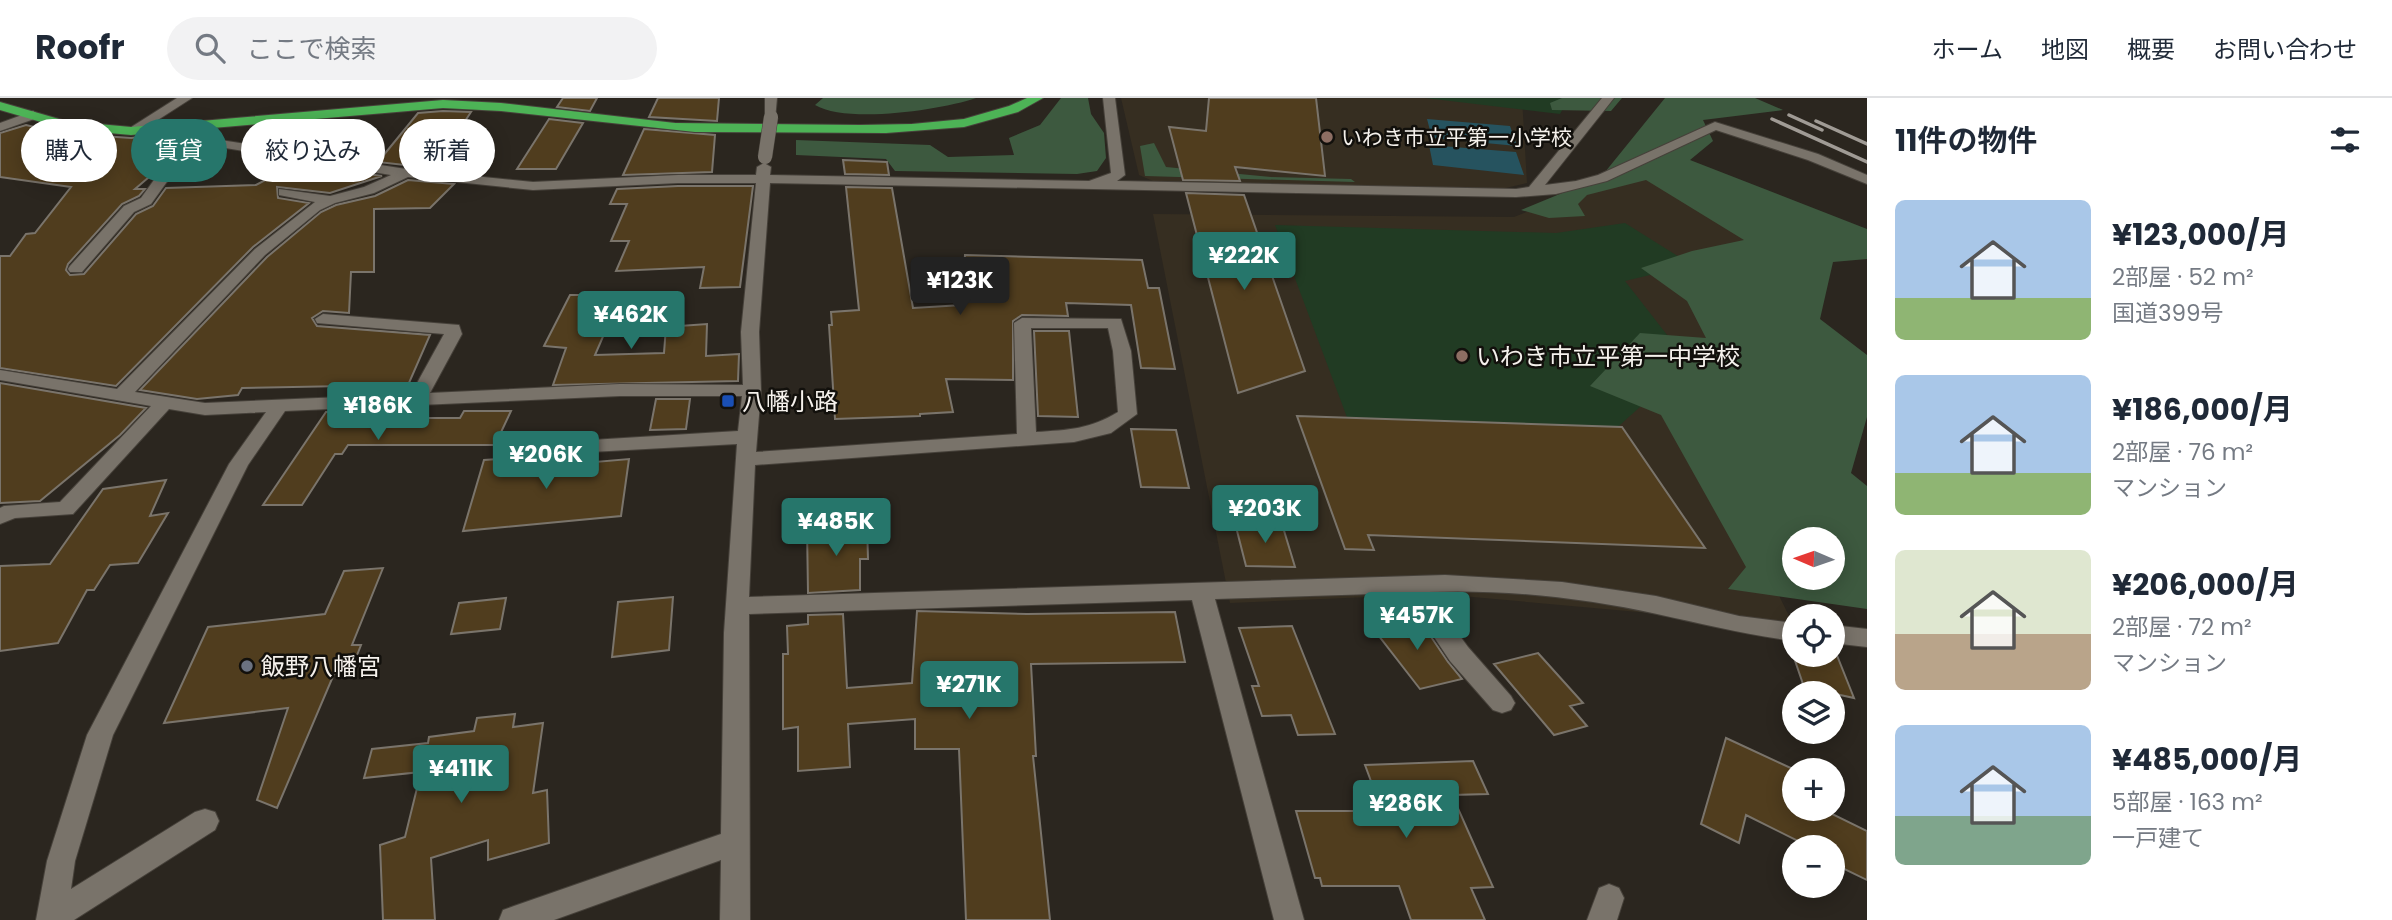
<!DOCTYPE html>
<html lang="ja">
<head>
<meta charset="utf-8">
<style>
	:root { --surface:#fff; --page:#f2f2f3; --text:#1f2937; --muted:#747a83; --line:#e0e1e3; --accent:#26766b }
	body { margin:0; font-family:Poppins,"Noto Sans JP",sans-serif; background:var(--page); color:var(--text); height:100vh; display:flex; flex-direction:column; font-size:26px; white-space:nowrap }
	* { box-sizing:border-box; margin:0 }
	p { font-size:23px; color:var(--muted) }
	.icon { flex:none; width:38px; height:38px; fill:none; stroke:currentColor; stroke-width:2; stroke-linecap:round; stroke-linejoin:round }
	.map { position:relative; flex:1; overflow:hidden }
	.drawer { display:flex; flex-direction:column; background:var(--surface); width:525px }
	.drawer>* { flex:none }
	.guide { position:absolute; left:21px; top:21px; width:665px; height:63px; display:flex; gap:14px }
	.needle { width:46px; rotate:272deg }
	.controls { position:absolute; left:1782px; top:429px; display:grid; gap:14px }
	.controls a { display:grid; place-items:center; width:63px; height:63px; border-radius:50%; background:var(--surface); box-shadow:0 4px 18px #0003; font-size:35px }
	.price { position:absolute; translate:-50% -60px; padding:0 16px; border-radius:7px; background:var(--accent); color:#fff; font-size:23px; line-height:46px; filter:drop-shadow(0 2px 4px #0008) }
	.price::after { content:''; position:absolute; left:50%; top:42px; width:21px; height:16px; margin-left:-10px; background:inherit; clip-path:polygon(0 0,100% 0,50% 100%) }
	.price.on { background:#222; color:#fff }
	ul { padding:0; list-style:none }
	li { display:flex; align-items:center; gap:21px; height:175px; padding:0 28px }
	li span { display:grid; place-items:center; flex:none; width:196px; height:140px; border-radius:10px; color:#555 }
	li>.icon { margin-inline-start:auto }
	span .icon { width:84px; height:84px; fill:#fffc; stroke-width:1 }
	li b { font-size:30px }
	h2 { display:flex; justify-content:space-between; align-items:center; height:84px; padding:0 28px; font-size:30px }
	.chip { padding:0 24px; border-radius:32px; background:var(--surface); box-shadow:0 4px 18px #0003; font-size:24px; line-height:63px }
	.chip.on { background:var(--accent); color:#fff }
	header { display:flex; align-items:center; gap:42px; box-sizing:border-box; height:98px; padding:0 35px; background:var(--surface); border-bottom:2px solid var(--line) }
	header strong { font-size:33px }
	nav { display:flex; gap:38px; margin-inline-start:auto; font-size:24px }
	.search { width:490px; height:63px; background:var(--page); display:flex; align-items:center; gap:18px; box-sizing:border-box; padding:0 24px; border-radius:38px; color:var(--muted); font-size:26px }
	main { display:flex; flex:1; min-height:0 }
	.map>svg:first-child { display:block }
</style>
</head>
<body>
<header>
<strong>Roofr</strong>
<div class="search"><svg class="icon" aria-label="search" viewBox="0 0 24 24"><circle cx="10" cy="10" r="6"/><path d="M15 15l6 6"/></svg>ここで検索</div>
<nav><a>ホーム</a><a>地図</a><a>概要</a><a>お問い合わせ</a></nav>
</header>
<main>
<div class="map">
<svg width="1867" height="822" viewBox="0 0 1867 822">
	<rect width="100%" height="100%" fill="#2b261f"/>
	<path fill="#362e21" d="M1121 0H1522L1527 85 1497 92 1153 83 1139 77Z
		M1639 69 1771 150 1714 367 1794 528 1439 496 1230 505 1153 116 1514 119Z"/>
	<path fill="#213b23" d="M1425 0H1569L1560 16Z
		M1625 125 1692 167 1625 183 1689 265 1611 335 1348 322 1275 127 1556 135Z"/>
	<path fill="#3d593f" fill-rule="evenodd" d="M823 0H976C941 12 847 26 815 7Z
		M1061 0H1088L1091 16 1104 35 1106 60 1097 73 1077 76 895 73 886 61 796 57V42L930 47 948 59 1014 57 1009 40 1040 27Z
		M1562 0H1622L1611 13 1552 12 1550 5Z
		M1665 0H1755L1783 12 1703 22 1713 43 1690 62 1867 131V161L1833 164 1820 221 1867 257V319L1851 375 1867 388V511L1728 491 1746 469 1661 317 1590 288 1640 235 1706 240 1687 203 1641 170 1692 153 1744 142 1646 82 1587 97 1578 106 1585 118 1549 120 1521 112 1601 79ZM1794 441H1832V480H1794Z
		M1154 45 1166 69 1271 79 1351 81 1355 84 1145 78 1140 48Z"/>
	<path fill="#26535f" d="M1427 21 1510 28 1517 48 1432 40Z
		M1429 47 1516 54 1524 77 1433 67Z"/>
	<path fill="#503d1e" stroke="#7a746b" stroke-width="2" d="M563 0H597L590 13 557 9Z
		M658 0H719L717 23 649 19Z
		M1209 0H1316L1325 78 1235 69 1240 83 1183 82 1169 29 1206 33Z
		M443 13 471 14 443 57H483L466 74 378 64 418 15Z
		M549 21 583 25 556 71H517Z
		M26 27 59 35 131 40 159 37 190 44 135 91H145L139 98 122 106 68 166 66 172 70 177 84 176 136 116 153 108 166 90 256 87 294 67 363 82 368 76 382 78 330 95 277 89 278 100 309 105 253 149 116 288 0 270V158H10L26 136 35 135 71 89 0 79V35Z
		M644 31 715 37 712 74 623 77Z
		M843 62 887 64 889 77 845 76Z
		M408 82 454 86 430 110 374 111V174H351L349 215 323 213 312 220 317 228 430 237 405 294 338 297 344 288 242 290 238 297 197 301 140 292 267 159 321 114 336 107 375 98Z
		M678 88H753L740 189 700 190 704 169 616 173 629 143H611L627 106H610L617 91Z
		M846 89 892 90 913 210 962 207 965 157 1142 162 1148 190H1159L1175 271 1141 270 1131 207 1066 205 1068 218 1022 217 1013 223V282L946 281 953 314 920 316V318L835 321 829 227H832L831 214 859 212Z
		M1186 95 1244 97 1305 273 1238 295Z
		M570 197H621L595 257 664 255 666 229 707 226 706 258 739 256 738 283 553 287 566 250 544 248Z
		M1034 233H1069L1078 319 1038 318Z
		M0 285 146 310 120 337 40 403 0 405Z
		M656 301H690L686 331 650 332Z
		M397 311 393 320H460L464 313H511L495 347H348L342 356H335L302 407H263L326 314Z
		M1297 318 1622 329 1705 450 1368 437 1374 452 1345 451Z
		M1131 331 1176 332 1189 390 1141 389Z
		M583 355H586L584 365 629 361 621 418 463 433 484 362Z
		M166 382 150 418 168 415 138 465 110 467 94 492H87L58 545 0 553V468L50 466 103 391Z
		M1235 425 1282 426 1295 469 1246 468Z
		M867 427 868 461H860V492L808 495 807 429Z
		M383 470 352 547H361L350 575 334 576 277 710 257 702 288 610 164 625 208 529 325 516 344 473Z
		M673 499 669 552 612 559 618 504Z
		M506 500 500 531 451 536 459 505Z
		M917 513 1027 516 1175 514 1185 564 1031 566 1036 658H1033L1050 822H966L959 651H915V621L848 626 850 669 798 673V629L783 631V556H788L787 528 808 526V517L843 516 847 590 912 585Z
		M1417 518 1448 564 1462 581 1420 591 1372 529Z
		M1292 528 1335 636 1298 637 1291 617 1262 618 1252 588H1259L1239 530Z
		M1789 545 1794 546V556L1836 555 1854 600 1804 589Z
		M1538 555 1583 605 1570 608 1587 628 1554 637 1494 566Z
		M515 616 513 629 543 625 533 695 547 692 549 745 488 762V742L431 760 435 822H383L380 747 405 739 421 674 364 680 372 651 428 645 429 639 474 633 477 620Z
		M1726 640 1795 672 1794 710H1820L1867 733V782L1832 765V749H1810L1746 717 1739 745 1701 726Z
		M1473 663 1488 696 1452 697 1493 789 1471 790 1485 822H1411L1399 788H1322L1320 780H1315L1296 713H1382L1365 667Z"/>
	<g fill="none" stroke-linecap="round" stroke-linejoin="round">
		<defs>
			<path id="minor" d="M177 0H192L136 36H126L125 33Z
				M765 0H777L775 22 771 23 765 19Z
				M1103 0H1115L1125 77 1117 83 1516 91 1529 89 1602 0H1614L1545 87 1576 83 1598 77 1715 24 1818 56 1867 77V86L1808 62 1716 32 1607 83 1556 96 1516 99 770 85 759 234 761 293 756 354 1017 336 1014 225 1022 220 1121 221 1131 253 1137 316 1111 335 1074 344 755 367 749 499 1445 477 1562 484 1656 498 1739 518 1794 525V543C1747 537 1703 526 1657 516 1584 500 1504 491 1428 494L1468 549 1511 598 1515 605 1511 612 1502 615 1493 612 1450 563 1405 495 1215 501 1304 822H1274L1192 502 749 516 750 822H720L721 762 554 822H499L503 812 514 808 721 736 724 535 737 346 591 354 584 352 581 348 584 344 591 342 738 333 742 298H620L285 313 248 367 113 637 75 763 71 791 195 714 205 711 215 714 219 723 215 732 74 822H36L47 763 87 637 229 366 266 314 205 317 169 311 73 416 15 420 0 426V410L4 408 60 404 151 308 0 282V272L117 291 255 151 315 104 279 97V91L330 98 364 89 391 77 213 48 174 74 151 106 134 114 82 174H70L68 171 70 168 124 108 141 100 164 68 201 44 175 33V27H185L214 41 406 71 533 84 678 77H756L757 69 764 65 771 69 770 77 1089 83 1111 75ZM408 79 533 92 678 85H756L741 234 743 287 620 286 430 295 462 236 459 227 323 216 315 221 317 225 444 236 411 296 205 305 135 294 265 157 320 112 335 105 374 95ZM1031 230H1108L1113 253 1118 314C1090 331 1069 332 1036 334Z
				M33 13 39 17 37 20 0 33V25Z
				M1832 527 1867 531V549L1832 545Z
				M1609 786 1619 790 1624 800 1617 822H1587L1599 790Z"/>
			<path id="highway" d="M1027 0H1043L1018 14 964 29 886 35 695 34 501 13 443 10 131 37 65 31 0 12V4L66 23 131 29 443 2 501 5 675 25 860 27 912 26 964 21 1009 8Z"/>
		</defs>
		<use href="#minor" stroke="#46413a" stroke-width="2"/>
		<use href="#highway" stroke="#46413a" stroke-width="2"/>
		<use href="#minor" fill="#79736a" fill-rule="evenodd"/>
		<use href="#highway" fill="#4db356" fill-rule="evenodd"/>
		<path stroke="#a09b95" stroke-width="3.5" d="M1789 17 1822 32
			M1772 21 1867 64
			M1816 23 1867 46"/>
		<defs>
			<path id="minor-bridge" d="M765 59 771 19"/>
		</defs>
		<use href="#minor-bridge" stroke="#46413a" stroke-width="15" stroke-linecap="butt"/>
		<use href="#minor-bridge" stroke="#79736a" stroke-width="14"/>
	</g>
	<g fill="#8d6e63" stroke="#12100c" stroke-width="2.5">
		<circle cx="1327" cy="39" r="7"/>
		<circle cx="1462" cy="258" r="7"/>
	</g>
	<rect fill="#1a4fb4" stroke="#12100c" stroke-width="2.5" x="721" y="296" width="14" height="14" rx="3.5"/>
	<circle fill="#6b7280" stroke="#12100c" stroke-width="2.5" cx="247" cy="568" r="7"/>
	<g text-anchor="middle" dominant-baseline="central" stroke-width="5" stroke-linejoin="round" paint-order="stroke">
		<g font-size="21" fill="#f5f1ec" stroke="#12100c" text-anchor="start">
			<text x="1341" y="39">いわき市立平第一小学校</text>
		</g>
		<g font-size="24" fill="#f5f1ec" stroke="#12100c" text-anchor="start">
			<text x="1476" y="258">いわき市立平第一中学校</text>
			<text x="742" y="303">八幡小路</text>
			<text x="261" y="568">飯野八幡宮</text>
		</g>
	</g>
</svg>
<div class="controls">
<a><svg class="needle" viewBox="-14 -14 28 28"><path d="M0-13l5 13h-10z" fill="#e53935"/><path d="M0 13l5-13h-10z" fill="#747a83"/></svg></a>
<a><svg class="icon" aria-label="locate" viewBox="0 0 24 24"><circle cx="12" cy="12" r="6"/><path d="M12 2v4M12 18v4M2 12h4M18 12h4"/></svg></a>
<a><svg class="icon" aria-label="layers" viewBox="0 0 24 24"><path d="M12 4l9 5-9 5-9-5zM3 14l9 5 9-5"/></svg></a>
<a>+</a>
<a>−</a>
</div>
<b class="price" style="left:1244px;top:194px">¥222K</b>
<b class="price on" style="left:960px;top:219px">¥123K</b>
<b class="price" style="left:631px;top:253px">¥462K</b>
<b class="price" style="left:378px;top:344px">¥186K</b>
<b class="price" style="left:546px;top:393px">¥206K</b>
<b class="price" style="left:1265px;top:447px">¥203K</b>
<b class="price" style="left:836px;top:460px">¥485K</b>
<b class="price" style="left:1417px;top:554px">¥457K</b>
<b class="price" style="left:969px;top:623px">¥271K</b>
<b class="price" style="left:461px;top:707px">¥411K</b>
<b class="price" style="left:1406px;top:742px">¥286K</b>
<div class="guide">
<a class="chip">購入</a>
<a class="chip on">賃貸</a>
<a class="chip">絞り込み</a>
<a class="chip">新着</a>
</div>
</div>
<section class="drawer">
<h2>11件の物件<svg class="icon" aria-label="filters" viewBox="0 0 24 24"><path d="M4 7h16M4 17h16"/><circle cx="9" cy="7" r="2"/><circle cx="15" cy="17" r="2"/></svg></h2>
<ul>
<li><span style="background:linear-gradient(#a9c7e8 70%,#8fb573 0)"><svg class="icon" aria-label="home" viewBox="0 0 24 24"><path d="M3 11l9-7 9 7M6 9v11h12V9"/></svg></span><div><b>¥123,000/月</b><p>2部屋 · 52 m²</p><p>国道399号</p></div></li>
<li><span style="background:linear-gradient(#a9c7e8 70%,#8fb573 0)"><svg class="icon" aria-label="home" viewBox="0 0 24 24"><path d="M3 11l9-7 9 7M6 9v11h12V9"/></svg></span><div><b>¥186,000/月</b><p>2部屋 · 76 m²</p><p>マンション</p></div></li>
<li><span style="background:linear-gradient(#dfe7d0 60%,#b9a48a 0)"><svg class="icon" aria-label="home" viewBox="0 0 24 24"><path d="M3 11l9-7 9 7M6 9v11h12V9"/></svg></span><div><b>¥206,000/月</b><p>2部屋 · 72 m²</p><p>マンション</p></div></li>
<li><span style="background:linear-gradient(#a9c7e8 65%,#7fa58c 0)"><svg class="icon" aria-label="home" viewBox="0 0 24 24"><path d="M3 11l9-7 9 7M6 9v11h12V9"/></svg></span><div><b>¥485,000/月</b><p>5部屋 · 163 m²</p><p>一戸建て</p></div></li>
</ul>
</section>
</main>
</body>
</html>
